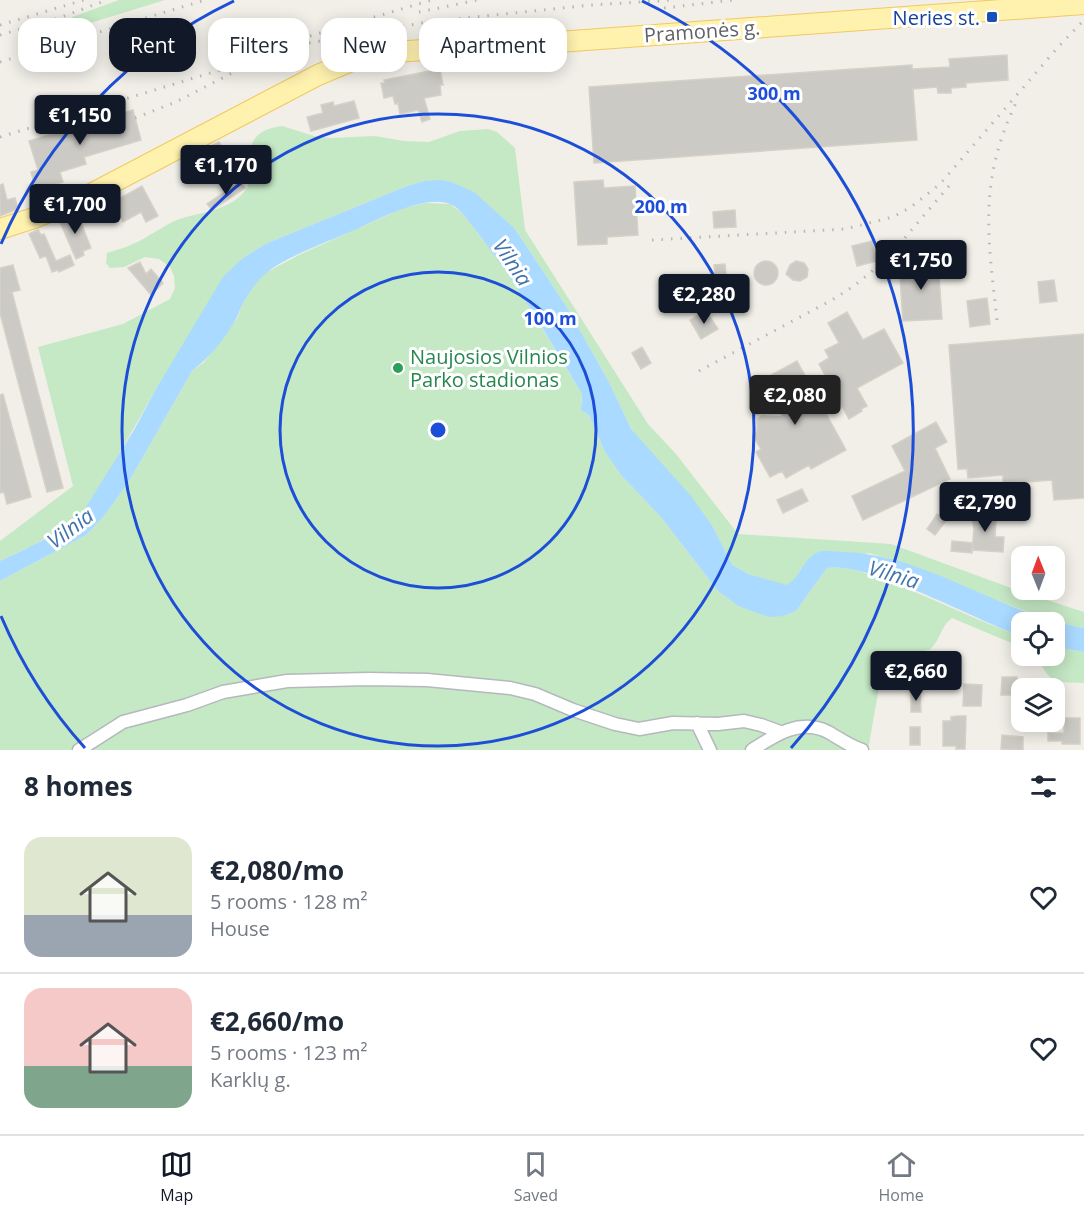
<!DOCTYPE html>
<html lang="en">
<head>
<meta charset="utf-8">
<style>
	:root { --surface:#fff; --page:#f2f2f3; --text:#1f2937; --muted:#747a83; --line:#e0e1e3; --accent:#111827 }
	body { margin:0; font-family:"Open Sans",sans-serif; background:var(--page); color:var(--text); height:100vh; display:flex; flex-direction:column; font-size:22px; white-space:nowrap }
	* { box-sizing:border-box; margin:0 }
	p { font-size:20px; color:var(--muted) }
	.icon { flex:none; width:33px; height:33px; fill:none; stroke:currentColor; stroke-width:2; stroke-linecap:round; stroke-linejoin:round }
	.map { position:relative; height:750px; overflow:hidden }
	.panel { display:flex; flex-direction:column; background:var(--surface); flex:1 }
	.panel>* { flex:none }
	.banner { position:absolute; left:18px; top:18px; width:600px; height:54px; display:flex; gap:12px }
	.needle { width:39px; rotate:359deg }
	.fabs { position:absolute; left:1011px; top:546px; display:grid; gap:12px }
	.fabs a { display:grid; place-items:center; width:54px; height:54px; border-radius:12px; background:var(--surface); box-shadow:0 3px 15px #0003; font-size:30px }
	.price { position:absolute; translate:-50% -51px; padding:0 14px; border-radius:6px; background:var(--accent); color:#fff; font-size:20px; line-height:39px; filter:drop-shadow(0 2px 3px #0008) }
	.price::after { content:''; position:absolute; left:50%; top:36px; width:18px; height:14px; margin-left:-9px; background:inherit; clip-path:polygon(0 0,100% 0,50% 100%) }
	.price.on { background:#222; color:#fff }
	ul { padding:0; list-style:none }
	li { display:flex; align-items:center; gap:18px; height:150px; padding:0 24px }
	li+li { border-top:2px solid var(--line) }
	li span { display:grid; place-items:center; flex:none; width:168px; height:120px; border-radius:18px; color:#555 }
	li>.icon { margin-inline-start:auto }
	span .icon { width:72px; height:72px; fill:#fffc; stroke-width:1 }
	li b { font-size:26px }
	h2 { display:flex; justify-content:space-between; align-items:center; height:72px; padding:0 24px; font-size:26px }
	.pill { padding:0 21px; border-radius:18px; background:var(--surface); box-shadow:0 3px 15px #0003; font-size:21px; line-height:54px }
	.pill.on { background:var(--accent); color:#fff }
	.dock { display:flex; justify-content:space-around; align-items:center; height:84px; border-top:2px solid var(--line); background:var(--surface); font-size:16px; color:var(--muted) }
	.dock a { display:grid; justify-items:center; gap:3px }
	.dock .on { color:var(--accent) }
	.map>svg:first-child { display:block }
</style>
</head>
<body>
<div class="map">
<svg width="1084" height="750" viewBox="0 0 1084 750">
	<rect width="100%" height="100%" fill="#f1efe8"/>
	<path fill="#c5e8c5" d="M119 0H165L74 28 72 17Z
		M282 126 314 136 331 138 375 136 404 141 429 142 460 131 488 129 497 132 515 148 525 230 648 424 676 454 738 534 891 544 1022 592 1084 612V628L1064 625 995 600 921 569 869 553 801 569 794 581 787 586 748 574 732 566 713 527 631 429 610 384 568 309 515 229 424 181 407 186 265 244 243 258 187 339 156 389 94 498 81 515 69 525 34 545 0 561V541L73 486 38 347 123 324 170 299 175 288 174 276 170 267 159 259 145 257 124 267 110 268 106 263 107 253C115 250 125 248 133 244 148 238 162 226 177 220 199 212 229 211 244 192 262 172 230 133 282 126Z
		M426 203 450 204 463 214 506 269 582 394 581 403 584 412 589 415 605 452 621 475 660 516 718 591 738 606 783 616 796 611 827 568C849 565 869 574 889 582 934 598 976 621 1021 636V647L952 618C941 625 940 642 929 650L884 659 868 750H0V581L86 535 104 516 128 483 192 371 203 363 222 340 238 317 242 304 255 283 265 273 301 254 404 208Z
		M1055 647 1084 652V683C1054 682 1050 684 1037 656H1054Z"/>
	<path fill="#aadaff" d="M441 180 451 182 474 192 515 229 568 309 610 384 631 429 691 496 713 527 732 565 748 574 787 585C801 577 804 555 822 551 828 550 838 552 845 552 928 555 1002 615 1084 628V652L1055 647 1054 622H1022L1021 636C975 620 870 561 827 568L796 611 783 616 769 617 738 606 718 591 660 516 621 475 605 452 589 415 581 410 582 394C549 339 517 284 478 233 470 224 462 209 450 204 425 194 377 220 355 230 330 241 284 257 265 274 256 282 249 292 243 303 240 308 239 314 236 319 225 339 210 357 192 371L128 483 104 516 86 535 0 581V561C28 548 57 535 81 515L134 430 156 389 223 277 243 258 265 244 407 186 424 181Z"/>
	<path fill="#cccac5" stroke="#d6d1c6" stroke-width="1.5" d="M1007 55 1008 80 966 83V87L951 88V93H938L937 87 913 89 917 140 594 163 589 87 912 65V69L950 67 949 59Z
		M440 69 443 85H440L441 95 424 98 430 119 422 122 418 110 400 114 398 103 395 104 393 96 384 98 381 83H385L384 80Z
		M354 101 359 118 311 131 307 117 323 113 321 105 333 102 334 106Z
		M133 110 141 140 84 157 86 164 60 172 63 182 36 190 31 172 38 170 29 141Z
		M219 142 229 160 193 180 183 161Z
		M603 180 604 188 635 186 638 235 607 237V244L578 245 574 182Z
		M241 181 245 188 212 210 207 204Z
		M3 184 7 200 15 198 18 209 0 216V185Z
		M142 186 158 216 146 222 141 212 123 222 113 202Z
		M735 210 736 227 714 228 713 212Z
		M77 213 91 248 83 251 84 255 76 259 59 220Z
		M38 230 41 235 44 234 56 261 70 255 74 265 59 272 58 270 52 272 46 256 40 258 29 234Z
		M872 241 877 261 857 266 852 246Z
		M754 273a12 12 0 1 1 24 0a12 12 0 1 1-24 0Z
		M796 261 804 263 808 269 807 277 800 281 793 280 786 274 790 265Z
		M938 261 942 319 903 321 899 263Z
		M140 262 146 274 151 269 163 283 151 295 128 268Z
		M725 264 727 284 716 285 714 265Z
		M13 265 20 290 12 292 63 488 47 492 0 313V268Z
		M1054 280 1057 301 1040 303 1038 282Z
		M987 298 990 324 970 327 967 301Z
		M706 311 718 329 701 339 690 320Z
		M847 312 863 340 884 329 903 363 857 388 867 406 861 409 862 411 849 419 819 364 829 358 825 350 839 343 828 323Z
		M1084 334V498L1054 500 1052 480 1003 484V475L968 478 967 469H958L949 345Z
		M642 347 651 363 641 369 632 353Z
		M797 361 846 450 811 469 809 465 786 478 782 471 770 477 756 452 761 449 753 436 757 431V419L762 416 783 417 762 380Z
		M3 394 31 497 7 504 4 492 0 493V395Z
		M936 422 947 442 935 448 950 479 863 520 852 496 905 471 892 446Z
		M802 489 808 501 783 513 777 500Z
		M979 504 983 518 996 519 995 537H1004L1003 552 972 550 974 529 970 507Z
		M937 514 946 521 935 535 927 529Z
		M952 541 973 543 972 553 951 551Z
		M1002 677H1017L1016 695H1001Z
		M964 684 982 685 981 706H963Z
		M911 691H920L921 712H911Z
		M957 716H966L965 749H956V746H943V721H951V717Z
		M1064 718H1080V744H1062V741H1048V733H1064Z
		M910 727H920V745H910Z
		M1002 735 1023 737V750L1001 749Z"/>
	<g fill="none" stroke-linecap="round" stroke-linejoin="round">
		<defs>
			<path id="street" d="M697 723 710 750
				M79 750 123 722 187 705 223 692 287 681 369 679 427 680 510 688 535 694 573 710 615 724 639 729 673 723 718 724 744 721 761 725 780 732
				M752 750C775 735 800 718 828 732 839 738 849 746 862 750"/>
			<path id="primary" d="M0 229 34 218 89 195 318 75 363 56 408 51 572 41 1084 4"/>
		</defs>
		<use href="#street" stroke="#b5b8bc" stroke-width="15"/>
		<use href="#primary" stroke="#f2c960" stroke-width="22"/>
		<use href="#street" stroke="#fff" stroke-width="12"/>
		<use href="#primary" stroke="#fff2af" stroke-width="20"/>
		<path stroke="#b6b7b8" stroke-width="3" stroke-dasharray="1.5 8" stroke-linecap="butt" d="M664 8 734 0
			M419 12 478 0
			M0 25 84 0
			M0 35 59 18 107 0
			M310 36 432 0
			M0 62 205 0
			M135 118 176 102 232 73
			M0 137 309 43 427 22 591 5 674 0
			M652 240 845 229 893 217 911 207 940 184 1059 46 1084 20
			M997 320C988 238 978 182 1016 103
			M699 371 832 300 854 286 870 273 897 247 949 186"/>
	</g>
	<g fill="none" stroke="#1d4ed8" stroke-width="3">
		<circle cx="438" cy="430" r="158"/>
		<circle cx="438" cy="430" r="316"/>
		<path d="M85 748A475 475 0 0 1 1 616M1 244A475 475 0 0 1 234 1M642 1A475 475 0 0 1 791 748"/>
	</g>
	<rect fill="#1a4fb4" stroke="#fff" stroke-width="2" x="986" y="11" width="12" height="12" rx="3"/>
	<circle fill="#2e9e5b" stroke="#fff" stroke-width="2" cx="398" cy="368" r="6"/>
	<g text-anchor="middle" dominant-baseline="central" stroke-width="6" stroke-linejoin="round" paint-order="stroke">
		<g font-size="20" fill="#164399" stroke="#fff" text-anchor="end">
			<text x="980" y="17">Neries st.</text>
		</g>
		<g font-size="20" fill="#5f6368" stroke="#fff">
			<text transform="translate(702 31) rotate(-4)">Pramonės g.</text>
		</g>
		<g font-size="20" fill="#27864d" stroke="#fff" text-anchor="start">
			<text x="410" y="356">Naujosios Vilnios<tspan x="410" dy="23">Parko stadionas</tspan></text>
		</g>
		<g font-size="21" font-style="italic" fill="#4174aa" stroke="#fff">
			<text transform="translate(513 262) rotate(56)">Vilnia</text>
			<text transform="translate(70 528) rotate(-37)">Vilnia</text>
			<text transform="translate(894 574) rotate(17)">Vilnia</text>
		</g>
	</g>
	<circle cx="438" cy="430" r="9" fill="#1d4ed8" stroke="#fff" stroke-width="3"/>
	<g font-size="18" text-anchor="middle" font-weight="bold" fill="#1d4ed8" stroke="#fff" stroke-width="6" stroke-linejoin="round" paint-order="stroke">
		<text x="774" y="100">300 m</text>
		<text x="661" y="213">200 m</text>
		<text x="550" y="325">100 m</text>
	</g>
</svg>
<div class="fabs">
<a><svg class="needle" viewBox="-14 -14 28 28"><path d="M0-13l5 13h-10z" fill="#e53935"/><path d="M0 13l5-13h-10z" fill="#747a83"/></svg></a>
<a><svg class="icon" aria-label="locate" viewBox="0 0 24 24"><circle cx="12" cy="12" r="6"/><path d="M12 2v4M12 18v4M2 12h4M18 12h4"/></svg></a>
<a><svg class="icon" aria-label="layers" viewBox="0 0 24 24"><path d="M12 4l9 5-9 5-9-5zM3 14l9 5 9-5"/></svg></a>
</div>
<b class="price" style="left:80px;top:146px">€1,150</b>
<b class="price" style="left:226px;top:196px">€1,170</b>
<b class="price" style="left:75px;top:235px">€1,700</b>
<b class="price" style="left:921px;top:291px">€1,750</b>
<b class="price" style="left:704px;top:325px">€2,280</b>
<b class="price on" style="left:795px;top:426px">€2,080</b>
<b class="price" style="left:985px;top:533px">€2,790</b>
<b class="price" style="left:916px;top:702px">€2,660</b>
<div class="banner">
<a class="pill">Buy</a>
<a class="pill on">Rent</a>
<a class="pill">Filters</a>
<a class="pill">New</a>
<a class="pill">Apartment</a>
</div>
</div>
<section class="panel">
<h2>8 homes<svg class="icon" aria-label="filters" viewBox="0 0 24 24"><path d="M4 7h16M4 17h16"/><circle cx="9" cy="7" r="2"/><circle cx="15" cy="17" r="2"/></svg></h2>
<ul>
<li><span style="background:linear-gradient(#dfe7d0 65%,#9aa5b1 0)"><svg class="icon" aria-label="home" viewBox="0 0 24 24"><path d="M3 11l9-7 9 7M6 9v11h12V9"/></svg></span><div><b>€2,080/mo</b><p>5 rooms · 128 m²</p><p>House</p></div><svg class="icon" aria-label="heart" viewBox="0 0 24 24"><path d="M12 20l-8-8c-3-5 5-10 8-4 3-6 11-1 8 4z"/></svg></li>
<li><span style="background:linear-gradient(#f6c9c9 65%,#7fa58c 0)"><svg class="icon" aria-label="home" viewBox="0 0 24 24"><path d="M3 11l9-7 9 7M6 9v11h12V9"/></svg></span><div><b>€2,660/mo</b><p>5 rooms · 123 m²</p><p>Karklų g.</p></div><svg class="icon" aria-label="heart" viewBox="0 0 24 24"><path d="M12 20l-8-8c-3-5 5-10 8-4 3-6 11-1 8 4z"/></svg></li>
</ul>
</section>
<nav class="dock">
<a class="on"><svg class="icon" aria-label="map" viewBox="0 0 24 24"><path d="M3 6l6-2 6 2 6-2v14l-6 2-6-2-6 2zM9 4v14M15 6v14"/></svg>Map</a>
<a><svg class="icon" aria-label="saved" viewBox="0 0 24 24"><path d="M7 4h10v16l-5-4-5 4z"/></svg>Saved</a>
<a><svg class="icon" aria-label="home" viewBox="0 0 24 24"><path d="M3 11l9-7 9 7M6 9v11h12V9"/></svg>Home</a>
</nav>
</body>
</html>
